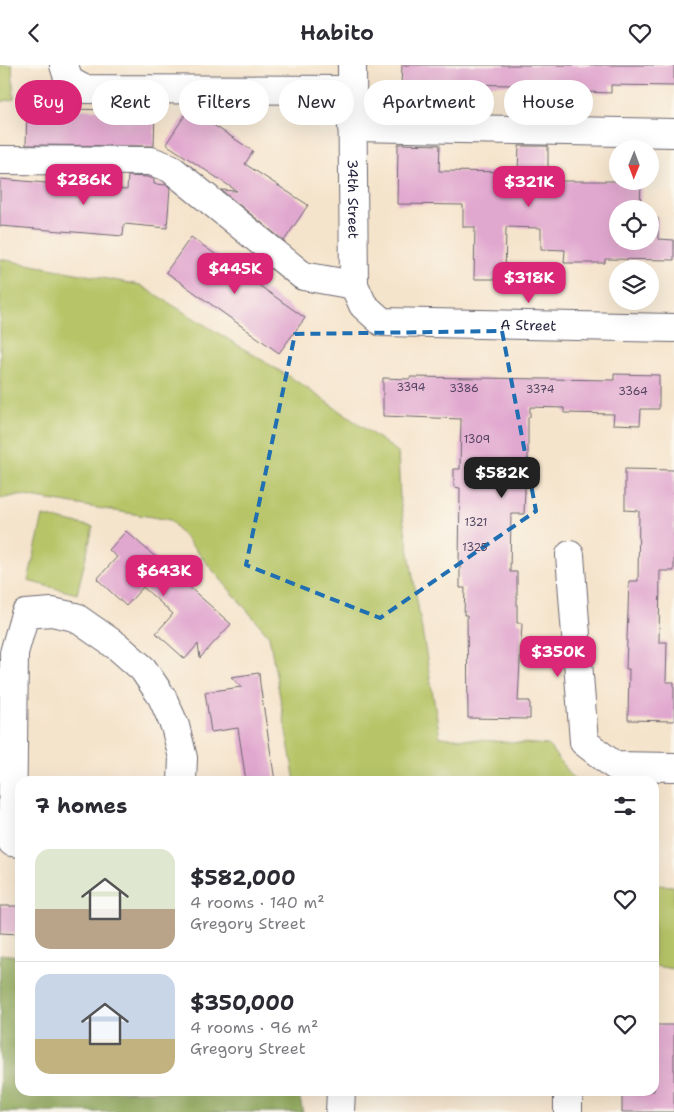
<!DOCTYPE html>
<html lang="en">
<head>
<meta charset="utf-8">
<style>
	:root { --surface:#fff; --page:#f2f2f3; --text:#2b2b33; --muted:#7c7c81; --line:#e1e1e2; --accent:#db2777 }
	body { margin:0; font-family:"Shantell Sans",sans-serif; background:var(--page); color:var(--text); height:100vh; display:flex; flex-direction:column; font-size:19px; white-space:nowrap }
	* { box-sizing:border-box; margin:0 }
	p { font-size:16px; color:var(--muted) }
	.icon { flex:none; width:28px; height:28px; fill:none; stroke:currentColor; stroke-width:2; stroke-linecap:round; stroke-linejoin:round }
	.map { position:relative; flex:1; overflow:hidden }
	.drawer { position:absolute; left:15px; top:711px; width:644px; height:320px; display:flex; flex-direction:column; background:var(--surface); border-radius:15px; box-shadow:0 5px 20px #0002 }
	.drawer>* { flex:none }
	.top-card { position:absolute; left:15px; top:15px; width:645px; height:45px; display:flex; gap:10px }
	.needle { width:32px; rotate:181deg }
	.buttons { position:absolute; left:609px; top:75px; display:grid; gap:10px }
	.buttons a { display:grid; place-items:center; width:50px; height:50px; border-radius:50%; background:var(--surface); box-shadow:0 5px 20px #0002; font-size:25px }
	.price { position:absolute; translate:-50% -42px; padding:0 11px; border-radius:10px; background:var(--accent); color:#fff; font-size:16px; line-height:32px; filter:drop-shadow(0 1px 2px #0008) }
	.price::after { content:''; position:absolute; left:50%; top:30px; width:15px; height:11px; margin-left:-8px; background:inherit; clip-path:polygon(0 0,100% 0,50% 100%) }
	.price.selected { background:#222; color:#fff }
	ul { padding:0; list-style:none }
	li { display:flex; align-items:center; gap:15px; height:125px; padding:0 20px }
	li+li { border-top:1px solid var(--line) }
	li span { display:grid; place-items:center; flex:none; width:140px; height:100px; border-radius:15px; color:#555 }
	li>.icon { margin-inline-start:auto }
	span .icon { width:60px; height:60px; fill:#fffc; stroke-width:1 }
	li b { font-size:21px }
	h2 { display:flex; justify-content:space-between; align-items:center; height:60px; padding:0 20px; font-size:21px }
	.tag { padding:0 18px; border-radius:22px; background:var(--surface); box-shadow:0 5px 20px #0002; font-size:18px; line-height:45px }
	.tag.selected { background:var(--accent); color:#fff }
	header { display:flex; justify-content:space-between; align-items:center; height:65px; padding:0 20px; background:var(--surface); font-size:22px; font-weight:600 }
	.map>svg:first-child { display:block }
</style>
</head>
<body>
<header><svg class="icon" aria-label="back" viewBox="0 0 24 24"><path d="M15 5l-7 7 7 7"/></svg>Habito<svg class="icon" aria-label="heart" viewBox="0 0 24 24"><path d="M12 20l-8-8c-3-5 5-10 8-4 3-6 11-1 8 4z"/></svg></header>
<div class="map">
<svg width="674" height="1047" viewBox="0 0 674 1047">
	<rect width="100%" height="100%" fill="#fbf7ec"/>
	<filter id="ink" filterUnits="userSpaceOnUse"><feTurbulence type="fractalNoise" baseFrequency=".02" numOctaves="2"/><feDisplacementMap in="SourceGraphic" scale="10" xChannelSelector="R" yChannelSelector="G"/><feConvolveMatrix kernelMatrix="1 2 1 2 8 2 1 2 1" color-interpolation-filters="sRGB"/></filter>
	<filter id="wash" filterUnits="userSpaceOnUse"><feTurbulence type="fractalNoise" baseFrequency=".0096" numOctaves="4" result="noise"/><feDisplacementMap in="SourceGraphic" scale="20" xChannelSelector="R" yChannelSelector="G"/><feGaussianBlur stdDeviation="1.12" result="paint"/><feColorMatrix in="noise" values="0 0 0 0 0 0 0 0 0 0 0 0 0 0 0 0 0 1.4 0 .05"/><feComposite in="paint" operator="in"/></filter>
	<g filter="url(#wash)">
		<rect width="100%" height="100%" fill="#f5e4cc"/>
		<path fill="#b7c568" stroke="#6c7452" d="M0 0H12L14 34 0 37Z
			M0 194 140 220 301 319 398 387 400 434 440 672 548 680 575 716H295L269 571 170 455 19 430 0 434Z
			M43 451 93 462 77 529 28 516Z
			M654 820 674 821V904L654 901Z"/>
		<path fill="#91aa5c" stroke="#5a664c" d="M0 889 20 891V1026H298L303 1047H0Z"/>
		<g id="blocks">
			<path fill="#e1a8cf" d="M402 0H674V21L611 20V28L586 27V31H512V20L458 19 457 23 401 22Z
				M27 43 155 46 154 81 26 80Z
				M189 44 253 86 245 99 308 140 284 176 221 125 237 126 166 79Z
				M398 79 440 80 439 106 518 107 519 81H548V116H641L640 144H618V176H650V153H658V174L674 175V195L605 194V198H564L565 185 541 184V163L506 162 505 214H474L475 162H463V140L397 139Z
				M128 111 148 112 154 114V119L167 120 170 123 167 163 124 159 123 171 0 161V114L127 125Z
				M191 172 305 253 279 288 166 207Z
				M614 309 659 310V344H641L640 360 613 359 614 349 564 348V343L530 342V352H528V398H526L524 449H511L510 507H517V558H522L518 636H530V654L468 653 467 550H464L465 523H460V499H459L460 423 454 422V404H460L461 354 383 351V313L410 314V312L614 315Z
				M625 404 674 405V506H660L659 577H667L666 617H674V656L628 655 629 604H626L629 516H638L639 446 625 445Z
				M126 466 231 559 200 593 198 579 185 594 156 568 173 549 143 522 126 541 97 514 117 492 109 485Z
				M259 608 260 619 275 716H246L238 663 211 667 205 627 242 622 231 612Z
				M0 841H20V869L0 868Z
				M654 960H674V1047H622V1026H654Z"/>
		</g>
	</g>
	<g filter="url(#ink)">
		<use href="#blocks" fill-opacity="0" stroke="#6c666e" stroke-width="1"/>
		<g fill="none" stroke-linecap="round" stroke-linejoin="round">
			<defs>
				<g id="minor">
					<path d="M64 0 69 16 84 24 352 25"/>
					<path id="s1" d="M352 0 354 220 363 240 382 257 674 263"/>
					<path d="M352 62 674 68"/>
					<path d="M0 95 151 96 170 103 303 211 354 220"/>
					<path d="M570 490 584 677 615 701 674 702"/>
					<path d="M20 778 12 777 14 588 25 549 52 547 75 552 118 582 143 604 162 632 175 661 183 693 182 716"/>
					<path d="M568 1026V1047"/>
					<path d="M340 1047 341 1026"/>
				</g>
			</defs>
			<use href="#minor" stroke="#6c666e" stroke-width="30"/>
			<use href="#minor" stroke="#fff" stroke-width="28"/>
		</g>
	</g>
	<path fill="none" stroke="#1f6fb2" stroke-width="4" stroke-dasharray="10 6" stroke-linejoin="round" d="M502 266 536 446 380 553 246 500 295 269Z"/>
	<g text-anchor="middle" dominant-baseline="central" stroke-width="4.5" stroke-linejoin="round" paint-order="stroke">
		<g font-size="11" fill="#524460">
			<text x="411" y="322">3394</text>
			<text x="464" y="323">3386</text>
			<text x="540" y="324">3374</text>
			<text x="633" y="326">3364</text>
			<text x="477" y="374">1309</text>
			<text x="476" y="457">1321</text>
			<text x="475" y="482">1325</text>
		</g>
		<g font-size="14" fill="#22223b" stroke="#fbf7ec">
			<text stroke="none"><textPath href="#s1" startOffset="134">34th Street</textPath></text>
			<text stroke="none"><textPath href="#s1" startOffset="414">A Street</textPath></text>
		</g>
	</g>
</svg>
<div class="buttons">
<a><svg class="needle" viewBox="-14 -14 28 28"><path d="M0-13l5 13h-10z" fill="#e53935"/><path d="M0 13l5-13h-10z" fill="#7c7c81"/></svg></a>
<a><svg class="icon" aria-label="locate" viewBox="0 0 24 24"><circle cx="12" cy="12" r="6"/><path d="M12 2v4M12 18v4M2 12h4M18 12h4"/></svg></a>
<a><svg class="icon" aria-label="layers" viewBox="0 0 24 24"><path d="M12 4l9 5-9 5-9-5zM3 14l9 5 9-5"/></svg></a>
</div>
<b class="price" style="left:84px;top:141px">$286K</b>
<b class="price" style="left:529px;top:143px">$321K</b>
<b class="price" style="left:235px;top:230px">$445K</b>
<b class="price" style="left:529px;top:239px">$318K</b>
<b class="price selected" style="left:502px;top:434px">$582K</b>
<b class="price" style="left:164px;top:532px">$643K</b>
<b class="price" style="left:558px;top:613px">$350K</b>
<div class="top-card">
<a class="tag selected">Buy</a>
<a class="tag">Rent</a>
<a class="tag">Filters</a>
<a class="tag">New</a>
<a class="tag">Apartment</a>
<a class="tag">House</a>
</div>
<section class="drawer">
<h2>7 homes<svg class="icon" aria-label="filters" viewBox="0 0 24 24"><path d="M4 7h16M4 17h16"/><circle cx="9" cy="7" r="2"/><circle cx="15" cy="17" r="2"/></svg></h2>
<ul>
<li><span style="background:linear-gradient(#dfe7d0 60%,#b9a48a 0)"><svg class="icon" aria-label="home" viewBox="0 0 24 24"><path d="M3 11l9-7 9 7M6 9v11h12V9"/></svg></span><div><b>$582,000</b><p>4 rooms · 140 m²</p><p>Gregory Street</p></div><svg class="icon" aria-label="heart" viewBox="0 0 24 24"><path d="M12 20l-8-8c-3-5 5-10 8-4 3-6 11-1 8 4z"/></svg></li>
<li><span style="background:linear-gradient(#c9d6e8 65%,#c2b280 0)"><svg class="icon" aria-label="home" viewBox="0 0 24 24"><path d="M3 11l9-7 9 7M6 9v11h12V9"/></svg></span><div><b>$350,000</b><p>4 rooms · 96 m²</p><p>Gregory Street</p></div><svg class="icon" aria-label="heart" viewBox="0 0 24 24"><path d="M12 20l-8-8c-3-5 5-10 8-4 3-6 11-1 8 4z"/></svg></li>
</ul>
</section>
</div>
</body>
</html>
